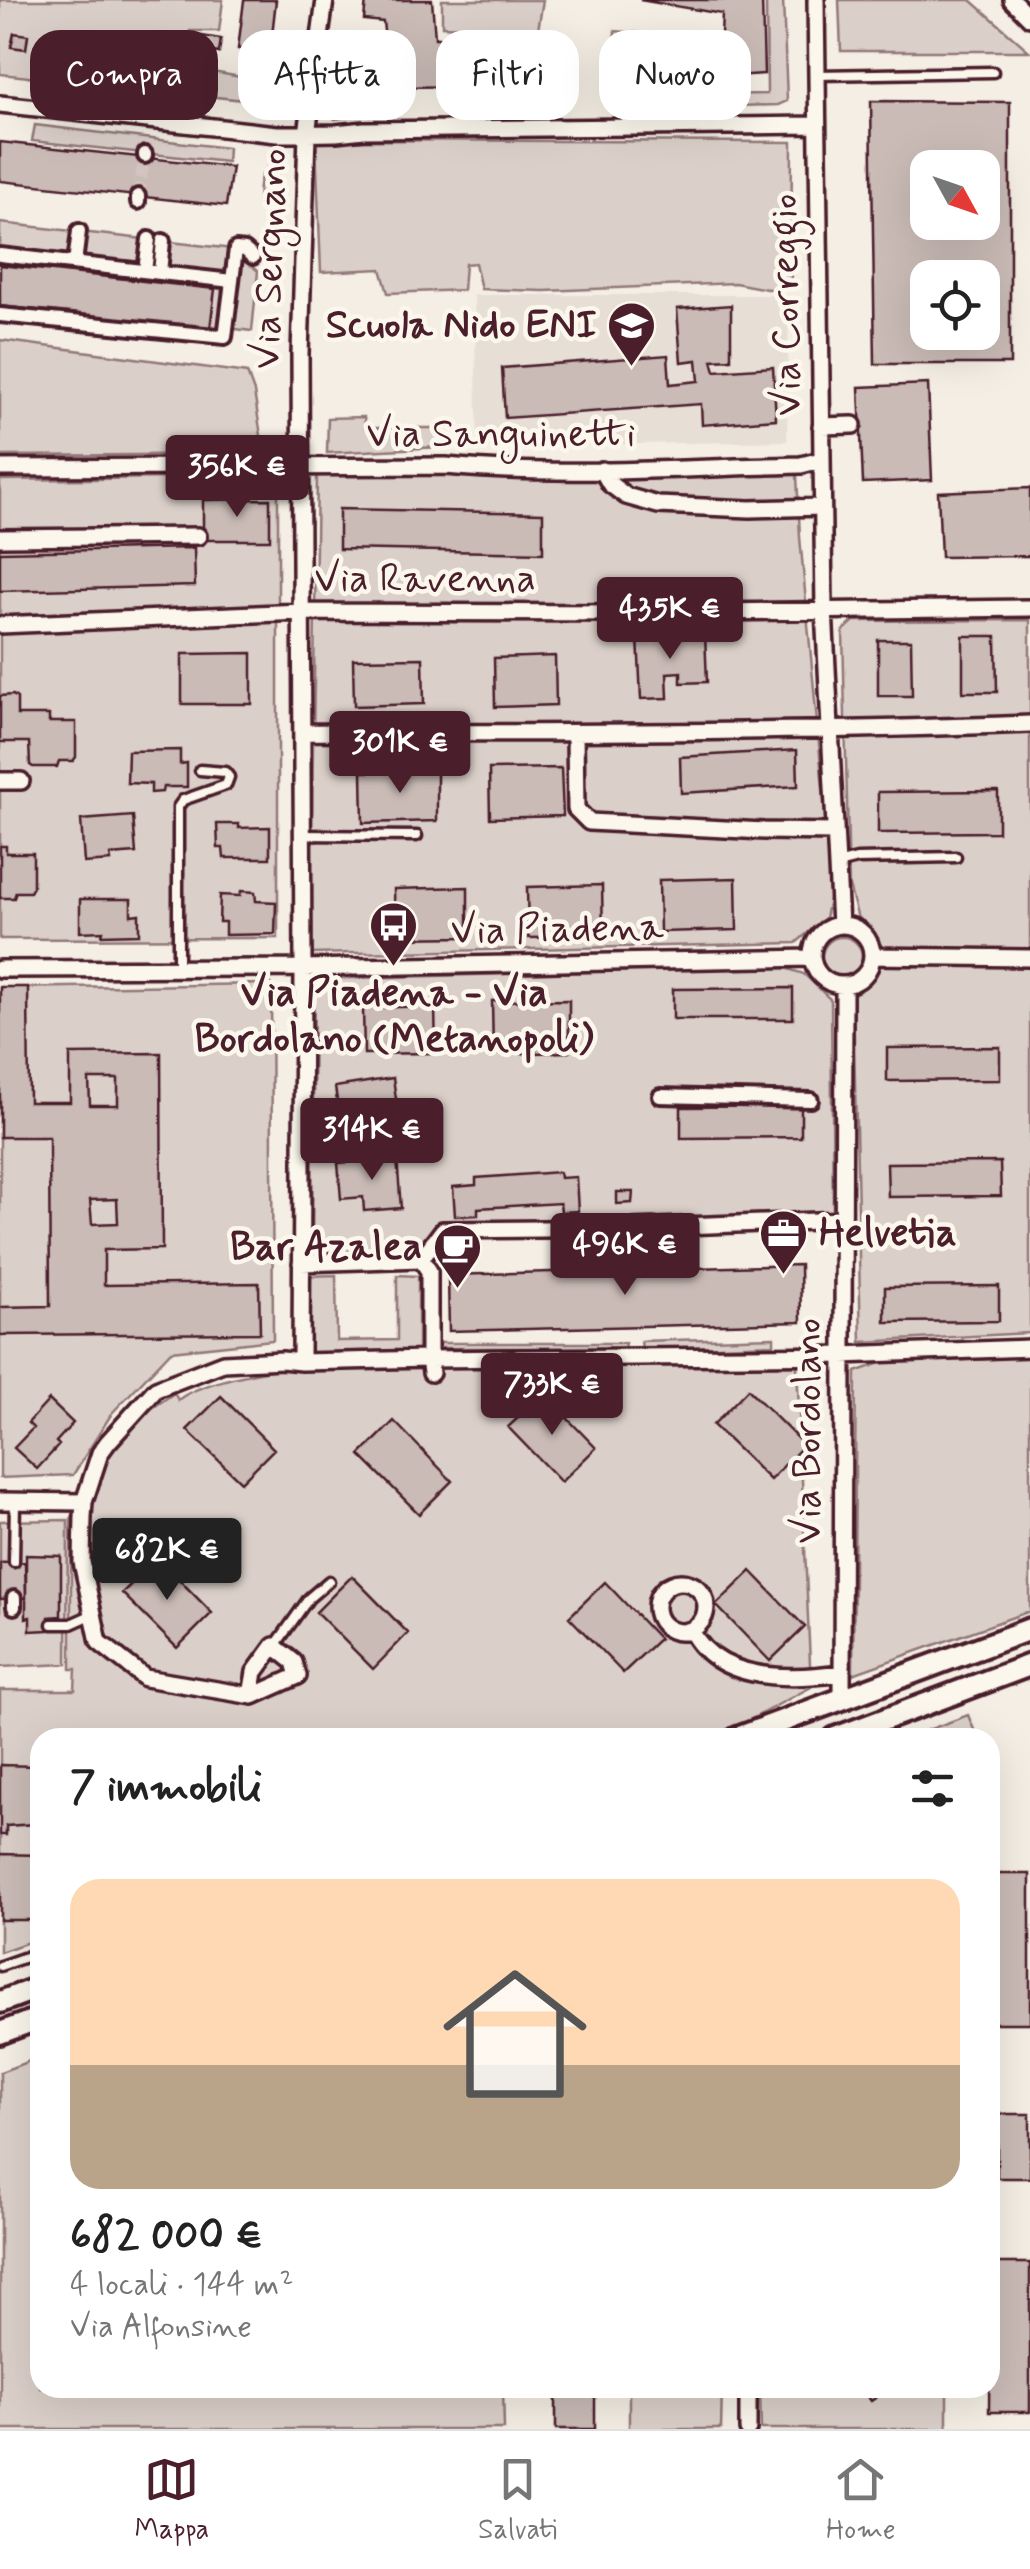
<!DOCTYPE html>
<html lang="it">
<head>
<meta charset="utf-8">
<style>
	:root { --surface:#fff; --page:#f2f2f2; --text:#222; --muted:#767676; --line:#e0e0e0; --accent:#4a1f2b }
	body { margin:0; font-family:Mynerve,sans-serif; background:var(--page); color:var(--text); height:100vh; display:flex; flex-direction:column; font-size:38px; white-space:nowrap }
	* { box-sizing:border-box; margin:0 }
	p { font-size:32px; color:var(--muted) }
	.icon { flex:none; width:55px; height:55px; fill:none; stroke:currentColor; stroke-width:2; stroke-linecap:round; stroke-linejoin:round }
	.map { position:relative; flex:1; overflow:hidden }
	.drawer { position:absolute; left:30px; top:1728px; width:970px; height:670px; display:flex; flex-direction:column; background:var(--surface); border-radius:30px; box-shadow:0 10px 40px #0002 }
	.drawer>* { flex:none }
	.banner { position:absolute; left:30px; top:30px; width:970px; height:90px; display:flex; gap:20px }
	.needle { width:65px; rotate:130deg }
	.controls { position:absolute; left:910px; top:150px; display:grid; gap:20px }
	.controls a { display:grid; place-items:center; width:90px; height:90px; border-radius:20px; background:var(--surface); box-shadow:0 10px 40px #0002; font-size:50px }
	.price { position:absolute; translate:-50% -85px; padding:0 22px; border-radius:10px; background:var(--accent); color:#fff; font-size:32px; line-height:65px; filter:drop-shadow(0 2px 5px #0008) }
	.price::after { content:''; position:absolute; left:50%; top:60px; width:30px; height:22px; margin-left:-15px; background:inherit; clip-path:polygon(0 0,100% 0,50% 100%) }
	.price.on { background:#222; color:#fff }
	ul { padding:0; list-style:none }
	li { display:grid; align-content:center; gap:20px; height:530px; padding:0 40px }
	li span { display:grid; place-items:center; height:310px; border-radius:30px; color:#555 }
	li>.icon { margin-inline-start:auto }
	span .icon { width:180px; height:180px; fill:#fffc; stroke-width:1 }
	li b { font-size:42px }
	h2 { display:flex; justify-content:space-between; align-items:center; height:120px; padding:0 40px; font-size:42px }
	.chip { padding:0 35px; border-radius:30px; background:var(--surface); box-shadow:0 10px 40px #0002; font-size:35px; line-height:90px }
	.chip.on { background:var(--accent); color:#fff }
	.menu { display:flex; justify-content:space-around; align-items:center; height:140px; border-top:2px solid var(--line); background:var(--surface); font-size:28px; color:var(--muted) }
	.menu a { display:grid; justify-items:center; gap:5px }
	.menu .on { color:var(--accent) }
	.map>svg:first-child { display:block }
</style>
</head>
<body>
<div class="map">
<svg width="1030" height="2429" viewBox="0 0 1030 2429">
	<rect width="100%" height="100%" fill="#f4eee4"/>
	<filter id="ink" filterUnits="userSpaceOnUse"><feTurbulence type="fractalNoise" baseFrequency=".01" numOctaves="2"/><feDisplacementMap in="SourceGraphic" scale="20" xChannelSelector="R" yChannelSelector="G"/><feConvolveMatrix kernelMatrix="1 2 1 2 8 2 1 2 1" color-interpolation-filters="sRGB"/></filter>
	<g filter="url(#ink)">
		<path fill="#e7dfd6" d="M474 295H789L787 441 478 447Z"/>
		<path fill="#dbd0c9" stroke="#92787a" stroke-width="2.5" d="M0 0H223L219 31H190V68L263 81V102L0 74Z
			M442 0H543L538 30 442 26Z
			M766 0H783L787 101 778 105 610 109 615 31 712 39 709 95 767 94Z
			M839 0H971L1029 51H841Z
			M344 51 357 59 351 103V110L356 111 355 116 335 119Z
			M35 125 228 148 227 162 32 141Z
			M316 140 792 142 791 288 767 289 735 283 544 291 481 289 475 263 465 264 463 290 388 293 381 269 321 272Z
			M270 165C284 178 282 193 280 211L259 207C258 190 257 176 270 165Z
			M0 223 233 249 258 271 252 331 211 326 214 289 0 265Z
			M0 340 247 373 254 392 264 454 0 456Z
			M364 417 365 428H439L440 447 327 453 328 418Z
			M317 474 797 475 800 537 832 886 825 918 796 943 310 954Z
			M278 477V938L0 939V480Z
			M1030 620V1333L861 1342 853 996 885 950 857 915 849 886 843 631 854 621Z
			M822 957a20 20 0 1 1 40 0a20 20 0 1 1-40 0Z
			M782 967 804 974 831 1000 833 1214 444 1226 423 1252 312 1255 314 979Z
			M271 984 273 1340 171 1351 112 1413 73 1475 0 1478V988Z
			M336 1275 337 1341 397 1340V1275L418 1276V1355L309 1359 310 1276Z
			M774 1337V1344L642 1349 641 1341Z
			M437 1343H625L624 1348H436Z
			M1030 1353V1611L853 1674 856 1372 881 1363 992 1359Z
			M797 1365 811 1687 742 1724 706 1738H40V1938L0 1952V1690H75L76 1669H71V1519L103 1457 134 1421 174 1393 178 1400C201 1381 261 1372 292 1366Z
			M68 1520 67 1664 0 1667V1521Z
			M968 1715 977 1737H909Z
			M40 2057V2388H503L504 2429H0V2072Z
			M629 2388H722L721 2429H629Z
			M760 2388H947V2429H761Z"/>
		<path fill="#cabbb6" stroke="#4a1f2b" stroke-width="2.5" fill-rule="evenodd" d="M244 0H276L270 53 238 49Z
			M366 0H432L435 38 544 37 541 85 405 87V72L389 73 383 22 364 20Z
			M640 0H762L764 74 719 77 722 14Z
			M14 33 28 35 26 49 11 47Z
			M202 36 221 39 219 53 199 50Z
			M358 63H361L357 107H352Z
			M871 101 1010 102V364H875ZM928 168H982V222H928ZM928 278H982V332H928Z
			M0 142 232 167 226 206 0 181Z
			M0 265 215 289 210 329 0 306Z
			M731 305V359L712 360 715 371 773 367 776 419 702 425 701 404 505 418 502 368 668 355 670 384 699 381 697 360 681 362 677 309Z
			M928 384 932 480 863 483 859 387Z
			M1030 488V556L941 557 938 492Z
			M270 499V540H203V500Z
			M339 509 543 513V553L339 549Z
			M194 548 195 586 0 591V552Z
			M705 634 707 682 681 683V672L667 673 668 698 641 699 638 637Z
			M963 636H996L997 692H963Z
			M878 640H911L912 696H878Z
			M252 653V704H182V654Z
			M555 656 556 705 495 707 494 658Z
			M423 658 424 704 354 706 353 659Z
			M13 695 17 698V715H49V722H76V757L73 761H59L57 767H33L30 765 29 742H0V696Z
			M180 750V764L187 763V787H163L162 792 151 793V784L127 783 128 751Z
			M797 750 798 786 681 793 680 757Z
			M561 768 563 816 490 818 489 769Z
			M437 770V821L363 823 362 772Z
			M998 791V832L878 833V792Z
			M133 816 136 853 110 855 111 861 84 863 81 820Z
			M217 824H239V828L270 827V858H224L223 848H218Z
			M0 846H6V853H33V887L30 892H16L14 898H0Z
			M736 878 737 930 660 932 659 880Z
			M602 885 603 937 528 938 527 887Z
			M468 887V937L395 938 394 889Z
			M241 891 255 892 256 901 276 902 275 934 225 935V922H219L220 895 240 896Z
			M80 899H131V915L139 914V934L102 935 103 931 80 932Z
			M0 987H28L29 1102H70V1054L161 1053 162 1249 104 1250V1285L259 1283 260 1333 0 1335V1307L50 1306 49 1137H0ZM89 1079H118V1105H90ZM117 1199 118 1223 92 1224 90 1200Z
			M793 988V1019H673V989Z
			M569 1000V1052L493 1054 492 1001Z
			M435 1006 436 1053 364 1054 363 1008Z
			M1000 1047V1080L887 1081V1048Z
			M393 1078 400 1126 366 1131 364 1118 340 1122 335 1087Z
			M801 1106V1137L681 1138V1107Z
			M397 1158 401 1208 364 1211 363 1197 341 1199 338 1163Z
			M1000 1162 1001 1196 888 1197 887 1163Z
			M559 1172 560 1178 576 1177 578 1211 561 1212 560 1203 478 1208V1215L455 1216 453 1187 476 1185V1178Z
			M617 1192H633L632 1203 617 1204Z
			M800 1265 801 1322 449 1331 448 1275Z
			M999 1286V1321L885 1322V1287Z
			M748 1389 804 1445 770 1480 713 1425Z
			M544 1394 596 1448 561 1482 508 1427Z
			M221 1396 274 1449 241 1482 187 1430Z
			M49 1400 73 1423 56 1442 59 1445 37 1469 14 1448 33 1428 28 1423Z
			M394 1421 452 1481 419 1514 360 1455Z
			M26 1555 61 1556V1616L49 1617 48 1630 30 1631V1617L26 1618Z
			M158 1558 212 1613 177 1648 122 1593Z
			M25 1562 26 1598 0 1599V1563Z
			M751 1571 805 1627 770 1661 716 1605Z
			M352 1576 408 1633 373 1669 316 1612Z
			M605 1582 659 1639 623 1673 569 1617Z
			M36 1755H40V1810H38L35 1824 6 1826V1835H0V1765L36 1766Z
			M0 1854 40 1855V1920H0Z
			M990 1874H1030V2023H990Z
			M997 2114H1030V2178H997Z
			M990 2263H1030V2412H989Z
			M556 2388H595V2429H556Z
			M861 2388H890L871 2401Z"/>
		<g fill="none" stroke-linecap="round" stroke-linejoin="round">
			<path stroke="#d2c5bf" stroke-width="12" stroke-dasharray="12 6" stroke-linecap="butt" d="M138 196 145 156"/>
			<defs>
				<path id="service" d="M817 75 993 72
					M302 835 417 836
					M837 864 857 859 956 857
					M178 968V807L183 800 226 785 229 777 225 772 200 770
					M14 1562 15 1501
					M85 1578 104 1568 113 1560 150 1552
					M52 1624H71L91 1615
					M275 1646 309 1598 329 1581
					M0 1966 40 1952"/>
				<path id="pedestrian" d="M145 156V154
					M138 202V196
					M0 255 232 281
					M75 263 79 231
					M145 271 149 239
					M160 273 163 241
					M0 315 225 337 236 249 245 250 253 257
					M660 1096 811 1100
					M14 1607V1598"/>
				<path id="minor" d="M816 0 824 609 840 925
					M1012 0 1030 18
					M0 104 277 134 336 133 364 130 816 125
					M821 426 853 425
					M0 468 446 466C563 477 683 468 801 465L821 460
					M602 470 610 484 626 496 658 505 750 509 822 507
					M0 538 198 536
					M0 625 301 612 628 613 1030 608
					M302 732C545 734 787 733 1030 724
					M575 733 576 809 589 822 764 831 835 832
					M0 781H21
					M812 955a30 30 0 1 1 60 0a30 30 0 1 1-60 0Z
					M872 956 1030 958
					M0 969 303 968 811 958
					M421 1259 429 1271V1359L842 1355 1030 1348
					M421 1259 443 1230 632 1228 843 1220
					M301 1263 421 1259
					M301 1362 303 968 300 354 307 134 325 0
					M0 1501 84 1502
					M656 1607a25 25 0 1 1 50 0a25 25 0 1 1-50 0Z
					M691 1630C717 1682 791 1680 841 1673
					M251 1695 255 1672 274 1646 294 1662 298 1676 253 1696 145 1678 99 1642 82 1562 83 1517 84 1502 100 1453 108 1442 156 1389 223 1363 282 1360 301 1362 429 1359 431 1373
					M842 1697 844 985
					M748 2388V2429"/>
				<path id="tertiary" d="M737 1738 1030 1629
					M835 1738 1030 1665
					M0 2002 40 1987
					M0 2033 40 2018"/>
			</defs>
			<use href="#service" stroke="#4a1f2b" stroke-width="15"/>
			<use href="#pedestrian" stroke="#4a1f2b" stroke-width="20"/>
			<use href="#minor" stroke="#4a1f2b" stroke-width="22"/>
			<use href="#tertiary" stroke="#4a1f2b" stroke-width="28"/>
			<use href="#service" stroke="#fbf7ec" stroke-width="8"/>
			<use href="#pedestrian" stroke="#fbf7ec" stroke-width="12"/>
			<use href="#minor" stroke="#fbf7ec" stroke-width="15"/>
			<use href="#tertiary" stroke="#fbf7ec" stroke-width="20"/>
		</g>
	</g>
	<defs>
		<symbol id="school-pin" viewBox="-11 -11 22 30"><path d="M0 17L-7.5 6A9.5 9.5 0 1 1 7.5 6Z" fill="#4a1f2b" stroke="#fbf7ec"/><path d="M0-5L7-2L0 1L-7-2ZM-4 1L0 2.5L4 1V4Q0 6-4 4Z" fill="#fff"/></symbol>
		<symbol id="bus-pin" viewBox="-11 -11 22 30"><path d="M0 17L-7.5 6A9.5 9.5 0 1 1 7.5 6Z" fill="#4a1f2b" stroke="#fbf7ec"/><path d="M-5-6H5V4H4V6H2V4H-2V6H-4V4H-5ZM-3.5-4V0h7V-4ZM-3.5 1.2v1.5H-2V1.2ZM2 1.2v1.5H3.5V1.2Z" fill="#fff"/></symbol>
		<symbol id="office-pin" viewBox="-11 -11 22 30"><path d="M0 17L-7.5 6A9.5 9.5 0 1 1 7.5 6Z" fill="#4a1f2b" stroke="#fbf7ec"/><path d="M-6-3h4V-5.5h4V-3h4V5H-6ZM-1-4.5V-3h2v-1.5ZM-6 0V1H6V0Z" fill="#fff"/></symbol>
		<symbol id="cafe-pin" viewBox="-11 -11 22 30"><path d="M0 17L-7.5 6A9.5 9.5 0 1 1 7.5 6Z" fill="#4a1f2b" stroke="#fbf7ec"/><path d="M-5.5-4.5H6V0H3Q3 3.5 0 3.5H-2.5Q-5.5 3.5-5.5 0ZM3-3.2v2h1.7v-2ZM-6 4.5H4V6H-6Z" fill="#fff"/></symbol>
	</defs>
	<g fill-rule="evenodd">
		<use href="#school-pin" x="604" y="298" width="55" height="75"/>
		<use href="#bus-pin" x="366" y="898" width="55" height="75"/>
		<use href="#office-pin" x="756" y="1206" width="55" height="75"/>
		<use href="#cafe-pin" x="430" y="1220" width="55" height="75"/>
	</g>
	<g text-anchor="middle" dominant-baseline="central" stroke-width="9" stroke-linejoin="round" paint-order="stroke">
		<g font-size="40" fill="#4a1f2b" stroke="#fbf7ec">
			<text transform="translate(271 259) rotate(-88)">Via Sergnano</text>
			<text transform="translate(787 305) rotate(-91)">Via Correggio</text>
			<text x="501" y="435">Via Sanguinetti</text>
			<text x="425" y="580">Via Ravenna</text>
			<text transform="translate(557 930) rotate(-1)">Via Piadena</text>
			<text transform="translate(809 1431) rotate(-90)">Via Bordolano</text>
		</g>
		<g font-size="40" font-weight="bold" fill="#4a1f2b" stroke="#fbf7ec" text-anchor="end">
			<text x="597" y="326">Scuola Nido ENI</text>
			<text x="394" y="994" text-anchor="middle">Via Piadena - Via<tspan x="394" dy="46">Bordolano (Metanopoli)</tspan></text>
			<text x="819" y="1234" text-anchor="start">Helvetia</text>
			<text x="422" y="1248">Bar Azalea</text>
		</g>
	</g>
</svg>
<div class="controls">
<a><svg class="needle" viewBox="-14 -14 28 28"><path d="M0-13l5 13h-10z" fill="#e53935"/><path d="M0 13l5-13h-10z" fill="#767676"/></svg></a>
<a><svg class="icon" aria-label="locate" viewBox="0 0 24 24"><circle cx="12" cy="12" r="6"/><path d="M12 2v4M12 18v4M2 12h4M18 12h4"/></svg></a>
</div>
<b class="price" style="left:237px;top:520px">356K €</b>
<b class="price" style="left:670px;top:662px">435K €</b>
<b class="price" style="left:400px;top:796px">301K €</b>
<b class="price" style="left:372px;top:1183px">314K €</b>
<b class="price" style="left:625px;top:1298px">496K €</b>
<b class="price" style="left:552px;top:1438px">733K €</b>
<b class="price on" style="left:167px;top:1603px">682K €</b>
<div class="banner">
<a class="chip on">Compra</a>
<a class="chip">Affitta</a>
<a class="chip">Filtri</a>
<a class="chip">Nuovo</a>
</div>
<section class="drawer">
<h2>7 immobili<svg class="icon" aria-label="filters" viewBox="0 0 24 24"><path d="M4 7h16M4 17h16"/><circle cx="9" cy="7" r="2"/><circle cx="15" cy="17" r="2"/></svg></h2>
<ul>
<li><span style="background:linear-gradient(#ffd9b3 60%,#b9a48a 0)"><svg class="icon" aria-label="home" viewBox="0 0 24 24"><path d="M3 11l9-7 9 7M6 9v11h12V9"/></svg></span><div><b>682 000 €</b><p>4 locali · 144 m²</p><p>Via Alfonsine</p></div></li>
</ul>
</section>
</div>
<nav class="menu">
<a class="on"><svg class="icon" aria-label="map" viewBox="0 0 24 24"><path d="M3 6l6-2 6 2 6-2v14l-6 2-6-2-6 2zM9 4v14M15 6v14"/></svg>Mappa</a>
<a><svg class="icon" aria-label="saved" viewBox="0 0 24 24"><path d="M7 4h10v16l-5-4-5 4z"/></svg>Salvati</a>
<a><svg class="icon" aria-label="home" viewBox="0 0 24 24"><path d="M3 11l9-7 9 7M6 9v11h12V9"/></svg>Home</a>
</nav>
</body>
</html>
